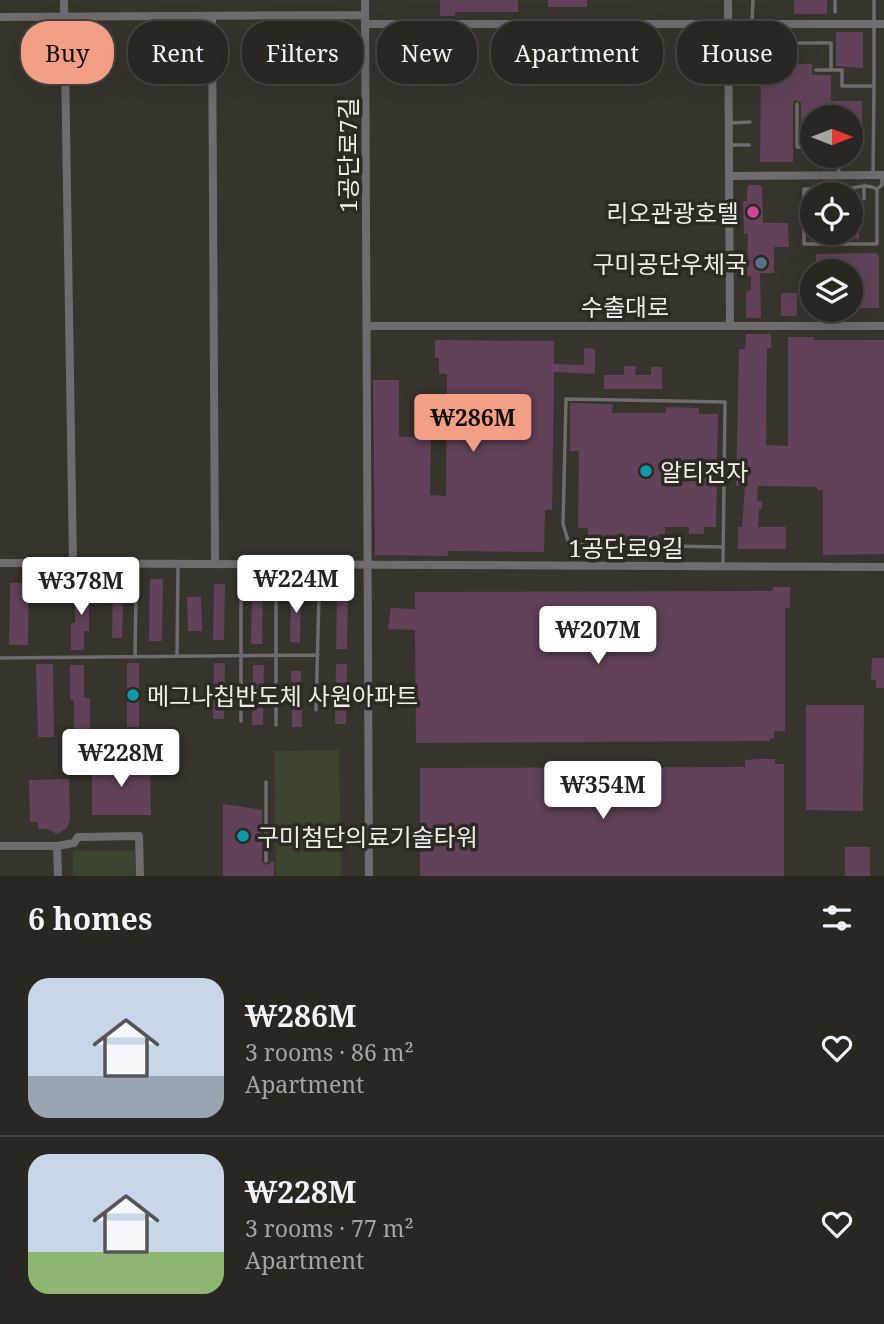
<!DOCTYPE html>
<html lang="en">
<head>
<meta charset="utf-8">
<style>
	:root { --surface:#282722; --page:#34332f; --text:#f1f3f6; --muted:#a5a5a5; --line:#444440; --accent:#f39f86 }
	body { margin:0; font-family:"Noto Serif","Noto Sans KR",serif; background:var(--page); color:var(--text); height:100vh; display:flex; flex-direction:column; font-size:26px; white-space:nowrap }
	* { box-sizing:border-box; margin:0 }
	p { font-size:23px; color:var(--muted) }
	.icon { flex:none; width:38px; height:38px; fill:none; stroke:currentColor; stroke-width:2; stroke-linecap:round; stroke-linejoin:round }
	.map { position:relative; height:876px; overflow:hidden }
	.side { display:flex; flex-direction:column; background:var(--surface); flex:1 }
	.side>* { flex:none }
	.guide { position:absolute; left:21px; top:21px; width:844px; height:63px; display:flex; gap:14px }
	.needle { width:46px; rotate:90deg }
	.fabs { position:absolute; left:800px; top:105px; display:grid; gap:14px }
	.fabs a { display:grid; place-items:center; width:63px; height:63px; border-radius:50%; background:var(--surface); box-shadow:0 7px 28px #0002,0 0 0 2px var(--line); font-size:35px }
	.price { position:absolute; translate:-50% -60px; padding:0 16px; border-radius:7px; background:#fff; color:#222; font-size:23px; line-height:46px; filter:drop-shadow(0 2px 4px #0008) }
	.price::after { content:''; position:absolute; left:50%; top:42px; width:21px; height:16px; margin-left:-10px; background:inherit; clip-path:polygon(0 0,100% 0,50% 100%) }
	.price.selected { background:var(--accent); color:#111 }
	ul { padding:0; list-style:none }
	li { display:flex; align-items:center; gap:21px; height:175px; padding:0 28px }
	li+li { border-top:2px solid var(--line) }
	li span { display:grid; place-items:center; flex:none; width:196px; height:140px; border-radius:21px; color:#555 }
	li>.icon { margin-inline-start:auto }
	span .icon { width:84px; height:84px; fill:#fffc; stroke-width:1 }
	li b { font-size:30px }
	h2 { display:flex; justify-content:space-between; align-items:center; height:84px; padding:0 28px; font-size:30px }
	.chip { padding:0 24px; border-radius:28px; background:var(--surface); box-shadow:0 7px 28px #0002,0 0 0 2px var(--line); font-size:24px; line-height:63px }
	.chip.selected { background:var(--accent); color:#111 }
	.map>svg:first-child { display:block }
</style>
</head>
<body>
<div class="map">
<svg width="884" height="876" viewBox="0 0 884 876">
	<rect width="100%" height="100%" fill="#36342d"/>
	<path fill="#3b4430" d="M339 750 341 876H276L274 751Z
		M73 851H135V876H73Z"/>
	<path fill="#614258" d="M440 0H518V12H455V16H440Z
		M548 0H587V7H548Z
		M794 0H827V14H794Z
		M745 31H782V58H790V64H812V75H831V101H862V131H850V117H812V128H801V103L795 100 793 104V162H760L761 65 737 64 739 36Z
		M836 32H863V68L836 66Z
		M749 185H759L762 187 763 223H788L789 247H774V273H760L761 318H746V292L751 290V276H747L748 233 744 234 743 201H747V188Z
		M850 203H859V239L850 238Z
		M876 253 879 257V308H850V271H816V254Z
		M781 293H797V316H781Z
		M746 334H771V348H767L766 445 788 446V337H814V340H884V554L823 555V490H817V487L758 486 757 501H762V509H759L758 527H786V549H738V527H742L745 486H736L739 349H745Z
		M435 340 554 341V364L584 365V348L595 349V374L554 372 552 510H545L544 552 448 551V556L375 555 373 380H399V437H431L430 495 446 496 447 374H439V358H435Z
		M624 366H636L635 375H651V367H662V389H604V375H624Z
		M570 403 613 404 612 413H666V407L699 408V414H718L717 462H713V480H717L716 527H704V534H689V527H665V534H658V539L610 540V537H588V528H578L579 451H570Z
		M150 579H163L162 641H149Z
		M113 582H124L122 638H112Z
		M10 583H29L28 645H9Z
		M75 584H89V631H84V650H71V623H75Z
		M214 584H225L224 640H213Z
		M252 584H263L262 644H251Z
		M291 587H301L300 643 290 642Z
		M773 587H790V608H785V731H774V738H770V741L416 743 415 630 388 629 391 608 415 609V592L773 591Z
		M337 589H348L347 649H336Z
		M187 597H201L202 631H188Z
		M872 658H884V688H876V680H871Z
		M127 663H139V727H127Z
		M214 663H225L224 719H213Z
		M36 664H53L54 737H38Z
		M336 664H347L346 724H335Z
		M70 665H84V697L90 699V735H74V701L70 699Z
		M253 665H264L263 725H252Z
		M291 671H301L302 727H292Z
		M806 705H864L863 811 806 810Z
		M761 759H775V764H784V876H420V768L745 767V760Z
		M92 762H150L151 815H92Z
		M69 779 70 820 67 828 57 834 47 829H38V822H30L29 780Z
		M223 804 262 810V862L267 865 274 861V876H223Z
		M845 847H870V876H845Z"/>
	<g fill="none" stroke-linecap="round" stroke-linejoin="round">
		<path stroke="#706b6c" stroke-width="3.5" d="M835 12V0
			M752 22 753 0
			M799 43H831V70H842V86H874V0
			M816 70H831
			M797 104V147H812
			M731 123 750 122
			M730 145H749
			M834 156 838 163 839 174
			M873 175 874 86
			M864 185V199
			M877 189C864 182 856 189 844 189 831 190 817 189 804 189V244H877V189L882 185V177
			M824 233V244
			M723 547 569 544 563 524 566 399 725 402 723 564
			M135 656 136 592
			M177 656 178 566
			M0 658 318 655
			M316 710 319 594
			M241 721V592
			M276 725V586
			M266 782V861"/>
		<path stroke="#706b6c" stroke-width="8" d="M64 0 73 563
			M365 0 369 876
			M728 0 730 325
			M212 16 215 564
			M0 17 365 15
			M365 24H884
			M729 176 884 175
			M367 326H884
			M0 563 884 567
			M0 846H57L74 843 78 837 139 836 140 876
			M57 846 58 876"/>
	</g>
	<circle fill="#d1479c" stroke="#2c2a23" stroke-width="2.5" cx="753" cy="212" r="7"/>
	<circle fill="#5c6f8a" stroke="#2c2a23" stroke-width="2.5" cx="761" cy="263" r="7"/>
	<g fill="#0f9aa8" stroke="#2c2a23" stroke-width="2.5">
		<circle cx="646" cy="471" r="7"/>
		<circle cx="133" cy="695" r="7"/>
		<circle cx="243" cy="836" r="7"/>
	</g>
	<g text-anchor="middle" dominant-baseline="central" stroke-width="7" stroke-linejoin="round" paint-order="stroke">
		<g font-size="24" fill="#efede8" stroke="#2c2a23">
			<text transform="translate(347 155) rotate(-90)">1공단로7길</text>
			<text x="625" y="306">수출대로</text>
			<text x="626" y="547">1공단로9길</text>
		</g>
		<g font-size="24" fill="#efede8" stroke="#2c2a23" text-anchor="start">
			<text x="739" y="212" text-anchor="end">리오관광호텔</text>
			<text x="747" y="263" text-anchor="end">구미공단우체국</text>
			<text x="660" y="471">알티전자</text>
			<text x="147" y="695">메그나칩반도체 사원아파트</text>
			<text x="257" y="836">구미첨단의료기술타워</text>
		</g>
	</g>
</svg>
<div class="fabs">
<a><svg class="needle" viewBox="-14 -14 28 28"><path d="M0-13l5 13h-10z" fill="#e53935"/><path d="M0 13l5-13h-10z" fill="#a5a5a5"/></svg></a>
<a><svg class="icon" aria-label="locate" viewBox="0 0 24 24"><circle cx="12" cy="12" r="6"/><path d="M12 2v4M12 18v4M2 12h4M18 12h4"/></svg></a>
<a><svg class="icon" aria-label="layers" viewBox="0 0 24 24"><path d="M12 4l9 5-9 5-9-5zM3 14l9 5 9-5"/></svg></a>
</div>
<b class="price selected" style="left:473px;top:454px">₩286M</b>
<b class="price" style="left:296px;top:615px">₩224M</b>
<b class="price" style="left:81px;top:617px">₩378M</b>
<b class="price" style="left:598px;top:666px">₩207M</b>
<b class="price" style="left:121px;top:789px">₩228M</b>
<b class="price" style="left:603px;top:821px">₩354M</b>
<div class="guide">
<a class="chip selected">Buy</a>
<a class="chip">Rent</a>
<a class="chip">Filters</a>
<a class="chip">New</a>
<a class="chip">Apartment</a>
<a class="chip">House</a>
</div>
</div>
<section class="side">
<h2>6 homes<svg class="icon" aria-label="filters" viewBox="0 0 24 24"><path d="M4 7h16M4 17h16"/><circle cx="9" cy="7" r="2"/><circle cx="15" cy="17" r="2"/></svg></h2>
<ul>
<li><span style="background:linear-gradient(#c9d6e8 70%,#9aa5b1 0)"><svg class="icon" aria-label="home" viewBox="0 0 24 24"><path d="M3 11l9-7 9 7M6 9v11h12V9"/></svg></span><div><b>₩286M</b><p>3 rooms · 86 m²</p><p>Apartment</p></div><svg class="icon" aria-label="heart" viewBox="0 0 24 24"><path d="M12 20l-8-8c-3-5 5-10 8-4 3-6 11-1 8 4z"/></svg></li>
<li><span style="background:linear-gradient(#c9d6e8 70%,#8fb573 0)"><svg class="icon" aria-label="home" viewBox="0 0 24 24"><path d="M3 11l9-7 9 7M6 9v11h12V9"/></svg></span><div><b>₩228M</b><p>3 rooms · 77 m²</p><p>Apartment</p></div><svg class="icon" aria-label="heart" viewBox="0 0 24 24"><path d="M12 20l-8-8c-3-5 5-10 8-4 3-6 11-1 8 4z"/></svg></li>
</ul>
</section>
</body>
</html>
